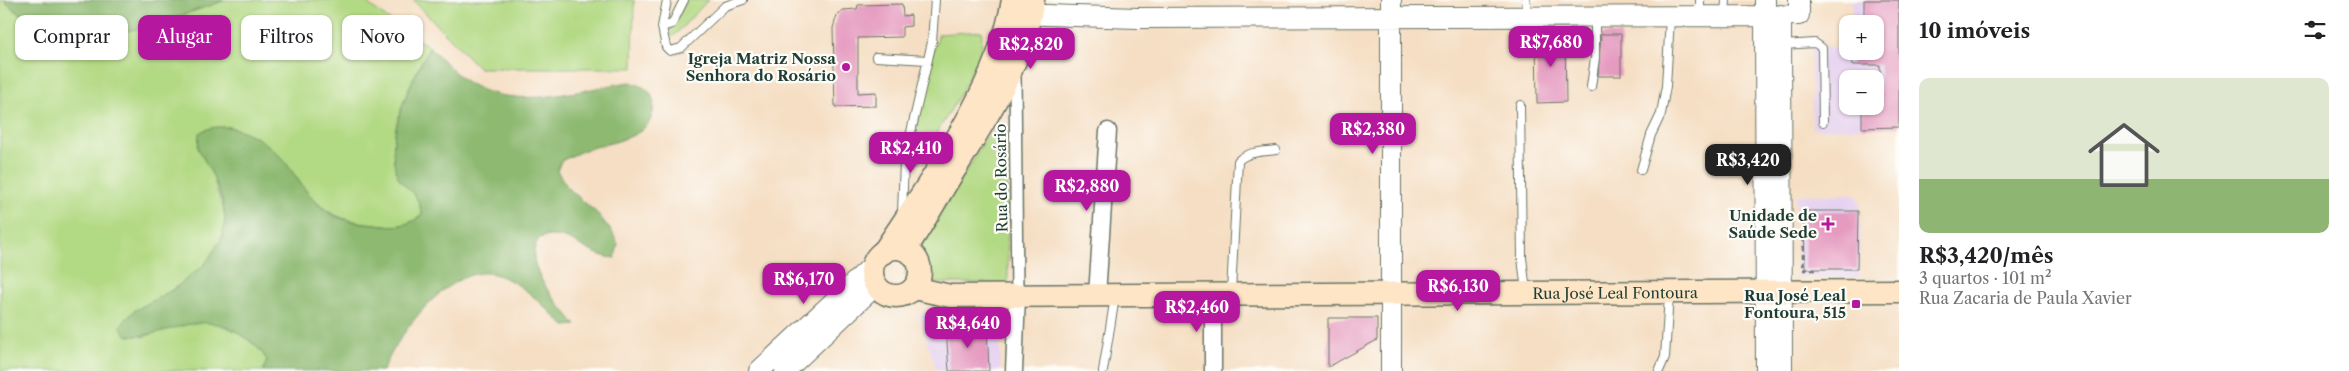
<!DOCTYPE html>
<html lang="pt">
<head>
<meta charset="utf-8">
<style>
	:root { --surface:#fff; --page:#f2f2f2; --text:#202124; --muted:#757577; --accent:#b5179e }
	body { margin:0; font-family:"Libre Caslon Text",serif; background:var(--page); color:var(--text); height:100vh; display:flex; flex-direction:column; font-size:19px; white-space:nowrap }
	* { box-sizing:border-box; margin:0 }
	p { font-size:16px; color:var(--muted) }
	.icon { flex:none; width:28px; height:28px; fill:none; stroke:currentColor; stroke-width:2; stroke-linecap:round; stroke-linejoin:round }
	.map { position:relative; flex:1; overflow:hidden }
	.side { display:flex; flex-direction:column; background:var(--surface); width:450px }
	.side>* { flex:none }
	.guide { position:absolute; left:15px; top:15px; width:475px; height:45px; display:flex; gap:10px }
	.buttons { position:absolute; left:1839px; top:15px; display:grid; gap:10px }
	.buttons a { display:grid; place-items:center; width:45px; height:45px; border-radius:10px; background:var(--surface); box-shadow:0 1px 4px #0004; font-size:25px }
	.price { position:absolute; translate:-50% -42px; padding:0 11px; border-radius:10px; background:var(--accent); color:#fff; font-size:16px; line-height:32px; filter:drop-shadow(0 1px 2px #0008) }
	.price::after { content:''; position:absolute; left:50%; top:30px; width:15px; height:11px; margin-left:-8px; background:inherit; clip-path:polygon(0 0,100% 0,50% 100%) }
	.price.selected { background:#222; color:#fff }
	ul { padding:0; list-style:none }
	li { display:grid; align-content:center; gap:10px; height:265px; padding:0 20px }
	li span { display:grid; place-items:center; height:155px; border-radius:10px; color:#555 }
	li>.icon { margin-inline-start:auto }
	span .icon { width:90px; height:90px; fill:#fffc; stroke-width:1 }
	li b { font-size:21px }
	h2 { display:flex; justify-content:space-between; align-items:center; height:60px; padding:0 20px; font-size:21px }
	.pill { padding:0 18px; border-radius:10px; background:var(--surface); box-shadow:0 1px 4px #0004; font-size:18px; line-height:45px }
	.pill.selected { background:var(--accent); color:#fff }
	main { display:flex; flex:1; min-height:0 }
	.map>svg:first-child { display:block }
</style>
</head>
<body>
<main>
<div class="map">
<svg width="1899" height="371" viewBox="0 0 1899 371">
	<rect width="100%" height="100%" fill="#fdfcf7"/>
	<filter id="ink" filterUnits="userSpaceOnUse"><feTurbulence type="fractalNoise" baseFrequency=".02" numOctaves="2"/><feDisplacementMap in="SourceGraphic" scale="10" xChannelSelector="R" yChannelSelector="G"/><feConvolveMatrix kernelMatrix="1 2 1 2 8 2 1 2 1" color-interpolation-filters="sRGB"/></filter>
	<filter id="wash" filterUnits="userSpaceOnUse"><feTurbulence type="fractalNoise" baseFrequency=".0096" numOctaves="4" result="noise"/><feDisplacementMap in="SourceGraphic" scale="20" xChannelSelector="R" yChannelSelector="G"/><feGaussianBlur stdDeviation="1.12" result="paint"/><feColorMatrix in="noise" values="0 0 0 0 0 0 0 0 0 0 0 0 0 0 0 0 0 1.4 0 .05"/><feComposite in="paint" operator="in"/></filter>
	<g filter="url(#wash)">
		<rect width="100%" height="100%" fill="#f5dec3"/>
		<path fill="#e6d2f0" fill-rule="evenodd" d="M1852 0H1899V127L1812 129 1811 48 1847 47 1848 51H1875V24H1852ZM1848 79H1875V106H1848Z
			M1855 194 1860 203 1859 277H1799L1797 274 1796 195Z
			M918 314H1000V371H937Z"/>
		<path fill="#b2d983" stroke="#688b5c" d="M0 0H4L8 4 47 26 67 30 104 33 126 31 152 25 226 0H363L404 31 430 47C411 80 382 138 398 176 402 185 411 189 416 197 419 202 420 209 423 215 406 227 396 227 376 224 334 220 322 212 296 178 290 170 285 161 278 154 263 141 246 132 227 126 224 138 213 169 214 179 216 193 225 205 225 220 223 267 169 292 134 311L142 337C178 326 209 311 243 336 253 343 260 349 267 360L263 371H0Z
			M413 0H634L633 68H479Z
			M687 0H708L674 36 670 35 669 32Z
			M982 31 981 52 962 91 918 164 909 165 930 61 939 34Z
			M992 133H998L1007 143 1008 283H911L904 274 986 138Z"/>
		<path fill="#8db971" stroke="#567b52" d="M4 0H226C193 11 161 24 127 31 90 38 29 30 4 0Z
			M430 47C443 60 458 79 476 87 523 110 581 89 630 82 640 85 651 89 653 100 659 140 609 141 582 151 575 154 568 158 561 161L557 171 568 188 598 214 612 232 618 244 615 258C584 256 570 228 539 238 520 267 559 303 576 325L565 326C544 307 523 282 494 274 450 263 397 335 383 371H263L267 360C260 349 254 343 243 336 200 305 171 338 127 336L120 326 134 311 174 289 205 264 222 238 225 219 223 203 214 178 198 148 199 133C224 117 259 135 278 154 295 171 305 196 325 210 339 221 359 223 376 224 396 227 406 227 422 215 421 209 419 202 416 197 411 189 402 185 398 177 382 139 411 80 430 47Z"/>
		<g id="blocks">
			<path fill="#e59ac0" d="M1864 0H1899V127L1862 128V106H1875V95H1880V65H1852V51H1875V24H1864Z
				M902 4 903 16 911 15V26L902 27V37L858 38V93L876 92V106L835 107 833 28 837 15 843 10 857 9 858 5Z
				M1565 33 1566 102 1537 103 1536 34Z
				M1601 34H1621V76H1598Z
				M1804 211H1858L1857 269H1805Z
				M1328 318H1377V340L1328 367Z
				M987 327 989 371H949L946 329Z"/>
		</g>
	</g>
	<g filter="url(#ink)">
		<use href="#blocks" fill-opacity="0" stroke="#6a7566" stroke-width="1"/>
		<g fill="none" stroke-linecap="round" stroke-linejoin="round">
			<defs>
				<path id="service" d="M667 0 662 27 672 24 684 0
					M1526 0 1527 15
					M1700 16V0
					M1725 16 1726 0
					M662 27 666 47 670 51 681 48 725 6 743 0
					M1783 45 1815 43 1822 48 1823 122
					M876 57 927 60
					M1591 87 1595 58V17
					M1520 105 1522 258 1526 291
					M1641 170 1651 135 1661 114 1666 86 1670 18
					M902 212 904 162 932 42 935 0
					M1231 292 1238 161C1248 151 1263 152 1276 150
					M1103 371 1115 297
					M1659 371 1665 357 1669 295"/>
				<path id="pedestrian" d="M1015 74 1017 295"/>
				<path id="minor" d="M1097 295 1108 131
					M1014 371 1017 295
					M1213 371V295"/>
				<path id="tertiary" d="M1391 0V371
					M1765 0 1766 371
					M1015 14 1137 18 1765 16 1799 15V0
					M1781 15 1782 371
					M759 371 873 265
					M785 371 876 285"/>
				<g id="secondary">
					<circle cx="896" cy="272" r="24"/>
					<path d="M905 250C923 224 938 196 955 169 987 117 1023 62 1033 0"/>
					<path d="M883 253C931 180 999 87 1013 0"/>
					<path id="s1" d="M914 288 950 296 1899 291"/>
				</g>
			</defs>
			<use href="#service" stroke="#6a7566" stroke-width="10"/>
			<use href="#pedestrian" stroke="#6a7566" stroke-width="14"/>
			<use href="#minor" stroke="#6a7566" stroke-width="19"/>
			<use href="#tertiary" stroke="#6a7566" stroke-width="22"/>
			<use href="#secondary" stroke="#6a7566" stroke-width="25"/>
			<path stroke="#6a7566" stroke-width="2.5" stroke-dasharray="4 4" stroke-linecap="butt" d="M1803 238V270H1819"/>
			<use href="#service" stroke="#fff" stroke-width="8"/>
			<use href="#pedestrian" stroke="#fff" stroke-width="11"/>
			<use href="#minor" stroke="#fff" stroke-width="16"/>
			<use href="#tertiary" stroke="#fff" stroke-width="20"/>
			<use href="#secondary" stroke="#fde5c5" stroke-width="22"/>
		</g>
	</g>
	<g fill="#b5179e" stroke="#fdfcf7" stroke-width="2">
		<circle cx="846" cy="67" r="5"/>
		<path d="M1825.5 216.5h5v5h5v5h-5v5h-5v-5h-5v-5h5z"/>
		<rect x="1851" y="299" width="10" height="10" rx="2.5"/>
	</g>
	<g text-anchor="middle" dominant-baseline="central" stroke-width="4.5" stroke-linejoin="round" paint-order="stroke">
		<g font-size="15" font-weight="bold" fill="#1f3d34" stroke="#fdfcf7" text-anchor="end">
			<text x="836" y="58">Igreja Matriz Nossa<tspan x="836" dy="17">Senhora do Rosário</tspan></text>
			<text x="1817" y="215">Unidade de<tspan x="1817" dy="17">Saúde Sede</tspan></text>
			<text x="1846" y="295">Rua José Leal<tspan x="1846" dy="17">Fontoura, 515</tspan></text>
		</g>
		<g font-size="15" fill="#1f3d34" stroke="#fdfcf7">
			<text transform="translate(1001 178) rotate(-91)">Rua do Rosário</text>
			<text stroke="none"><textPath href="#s1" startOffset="702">Rua José Leal Fontoura</textPath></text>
		</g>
	</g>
</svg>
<div class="buttons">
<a>+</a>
<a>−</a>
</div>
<b class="price" style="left:1551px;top:68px">R$7,680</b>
<b class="price" style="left:1031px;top:70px">R$2,820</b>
<b class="price" style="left:1373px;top:155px">R$2,380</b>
<b class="price" style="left:911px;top:174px">R$2,410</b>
<b class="price selected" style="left:1748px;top:186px">R$3,420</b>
<b class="price" style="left:1087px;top:212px">R$2,880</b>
<b class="price" style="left:804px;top:305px">R$6,170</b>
<b class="price" style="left:1458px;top:312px">R$6,130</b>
<b class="price" style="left:1197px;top:333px">R$2,460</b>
<b class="price" style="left:968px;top:349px">R$4,640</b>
<div class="guide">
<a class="pill">Comprar</a>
<a class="pill selected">Alugar</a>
<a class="pill">Filtros</a>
<a class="pill">Novo</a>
</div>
</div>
<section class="side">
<h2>10 imóveis<svg class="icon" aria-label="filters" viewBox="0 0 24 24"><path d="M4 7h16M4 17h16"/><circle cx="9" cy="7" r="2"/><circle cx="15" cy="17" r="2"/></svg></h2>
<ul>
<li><span style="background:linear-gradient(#dfe7d0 65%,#8fb573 0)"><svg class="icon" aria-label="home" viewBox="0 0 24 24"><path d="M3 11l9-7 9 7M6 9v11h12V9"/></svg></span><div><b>R$3,420/mês</b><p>3 quartos · 101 m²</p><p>Rua Zacaria de Paula Xavier</p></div></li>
</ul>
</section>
</main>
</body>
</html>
